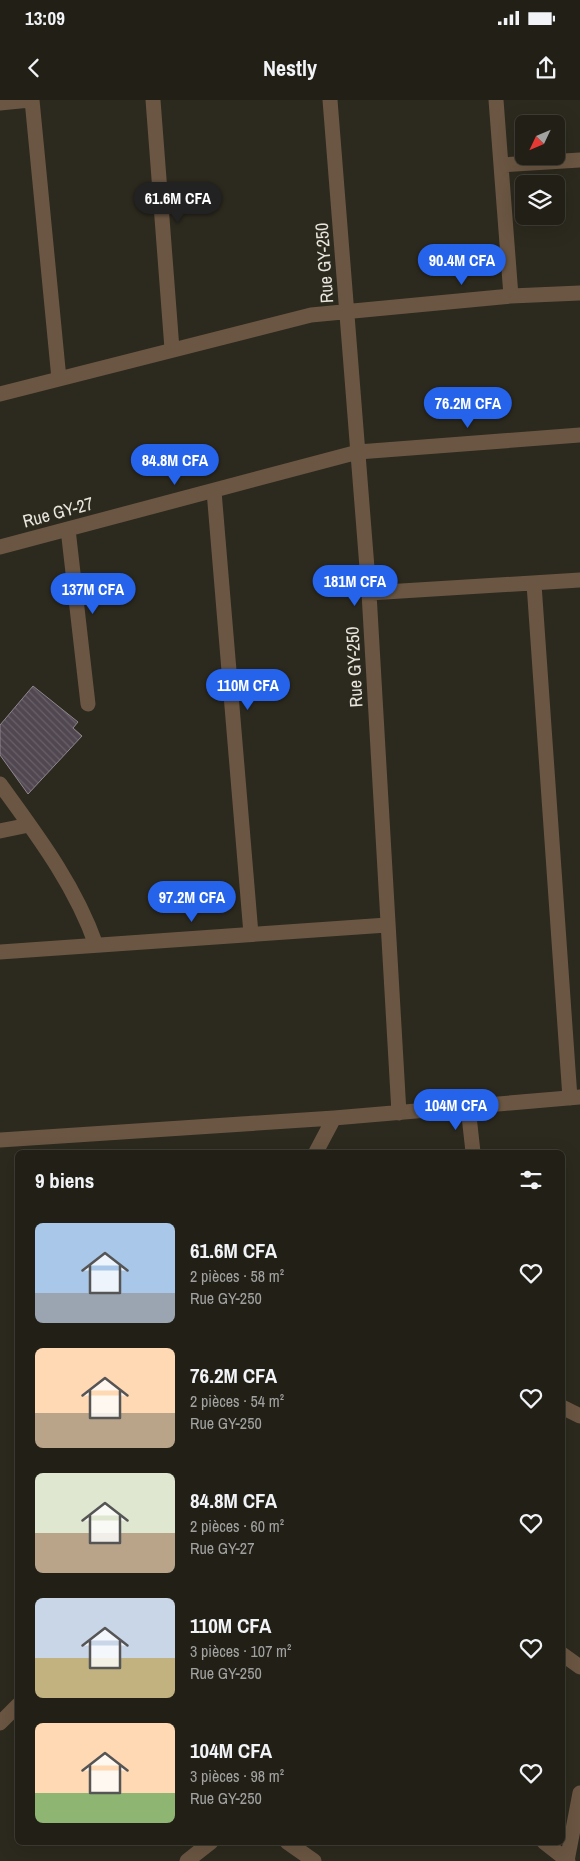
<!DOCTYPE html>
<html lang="fr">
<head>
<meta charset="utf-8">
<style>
	:root { --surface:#211f16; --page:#2d2c23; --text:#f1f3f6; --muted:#a2a2a1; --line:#3e3d35; --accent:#2563eb }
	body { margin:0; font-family:"Archivo Narrow",sans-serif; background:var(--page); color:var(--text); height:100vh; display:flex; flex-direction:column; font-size:19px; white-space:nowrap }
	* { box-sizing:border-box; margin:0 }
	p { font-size:16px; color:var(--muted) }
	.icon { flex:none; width:28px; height:28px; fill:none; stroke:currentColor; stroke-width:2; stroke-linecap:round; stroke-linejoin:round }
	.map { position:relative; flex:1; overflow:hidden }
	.panel { position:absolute; left:15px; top:1050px; width:550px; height:695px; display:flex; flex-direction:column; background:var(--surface); border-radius:8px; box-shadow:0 5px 20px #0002,0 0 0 1px var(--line) }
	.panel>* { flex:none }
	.needle { width:32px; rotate:226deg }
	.controls { position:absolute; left:515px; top:15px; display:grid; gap:10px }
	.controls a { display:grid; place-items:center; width:50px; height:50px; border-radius:8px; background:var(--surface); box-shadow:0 5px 20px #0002,0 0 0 1px var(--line); font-size:25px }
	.price { position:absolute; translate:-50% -42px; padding:0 11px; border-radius:18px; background:var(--accent); color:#fff; font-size:16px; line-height:32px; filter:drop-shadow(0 1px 2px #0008) }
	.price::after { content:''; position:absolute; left:50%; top:30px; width:15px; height:11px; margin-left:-8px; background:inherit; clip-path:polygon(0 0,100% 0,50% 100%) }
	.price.active { background:#222; color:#fff }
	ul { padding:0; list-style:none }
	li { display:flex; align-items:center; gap:15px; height:125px; padding:0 20px }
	li span { display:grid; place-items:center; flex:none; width:140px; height:100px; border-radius:8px; color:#555 }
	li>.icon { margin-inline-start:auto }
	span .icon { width:60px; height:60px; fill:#fffc; stroke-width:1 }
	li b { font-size:21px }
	h2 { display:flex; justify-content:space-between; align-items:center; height:60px; padding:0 20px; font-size:21px }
	.status { display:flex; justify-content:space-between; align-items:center; height:35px; padding:0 25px; background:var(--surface); direction:ltr }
	.status svg { height:14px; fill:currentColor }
	header { display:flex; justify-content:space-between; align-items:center; height:65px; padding:0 20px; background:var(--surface); font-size:22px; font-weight:800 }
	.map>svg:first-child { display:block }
</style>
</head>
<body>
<div class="status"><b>13:09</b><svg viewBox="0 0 49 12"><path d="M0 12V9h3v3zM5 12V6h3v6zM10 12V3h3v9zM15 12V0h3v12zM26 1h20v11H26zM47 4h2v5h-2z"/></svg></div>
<header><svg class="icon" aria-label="back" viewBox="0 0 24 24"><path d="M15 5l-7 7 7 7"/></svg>Nestly<svg class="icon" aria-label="share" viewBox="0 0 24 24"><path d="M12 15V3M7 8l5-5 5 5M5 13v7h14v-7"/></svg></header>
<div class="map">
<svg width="580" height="1761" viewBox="0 0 580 1761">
	<defs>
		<pattern id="building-back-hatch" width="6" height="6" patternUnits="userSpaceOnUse" patternTransform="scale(1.25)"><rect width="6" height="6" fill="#504750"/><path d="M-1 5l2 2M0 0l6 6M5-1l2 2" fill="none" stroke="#696169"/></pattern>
	</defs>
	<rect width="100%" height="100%" fill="#2c291e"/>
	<path fill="url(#building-back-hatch)" stroke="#908590" d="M33 586 78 622 73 628 82 636 28 694 0 655V625Z"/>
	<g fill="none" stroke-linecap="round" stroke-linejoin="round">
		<path stroke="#6a5642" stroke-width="15" d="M32 0 59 279
			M153 0 172 249
			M330 0 369 493 399 1013
			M496 0 511 196
			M0 3 30 0
			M501 65 580 60
			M0 294 311 215 511 196 580 193
			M214 391 251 834
			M68 429 88 604
			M0 447 358 352 580 335
			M534 484 570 998
			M369 493 580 480
			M0 684C37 735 75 785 96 845
			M0 731 29 725
			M0 852 387 825
			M468 1007 473 1052
			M0 1040 334 1018 580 997
			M316 1052 334 1018
			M562 1307 580 1316
			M562 1554 580 1567
			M0 1623 18 1605
			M287 1742 314 1761
			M544 1742 568 1761
			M187 1761 211 1742
			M567 1761 580 1693"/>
	</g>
	<g text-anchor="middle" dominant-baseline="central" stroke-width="5" stroke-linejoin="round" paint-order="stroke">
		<g font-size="18" fill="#e7e5dd" stroke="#2c291e">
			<text transform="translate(324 163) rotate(-94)">Rue GY-250</text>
			<text transform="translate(58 412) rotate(-15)">Rue GY-27</text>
			<text transform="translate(354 567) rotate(-93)">Rue GY-250</text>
		</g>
	</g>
</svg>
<div class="controls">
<a><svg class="needle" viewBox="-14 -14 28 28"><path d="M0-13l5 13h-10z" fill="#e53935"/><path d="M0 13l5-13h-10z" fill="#a2a2a1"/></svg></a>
<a><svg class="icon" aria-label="layers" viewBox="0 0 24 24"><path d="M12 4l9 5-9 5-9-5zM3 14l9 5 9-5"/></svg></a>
</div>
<b class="price active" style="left:178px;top:124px">61.6M CFA</b>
<b class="price" style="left:462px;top:186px">90.4M CFA</b>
<b class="price" style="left:468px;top:329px">76.2M CFA</b>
<b class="price" style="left:175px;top:386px">84.8M CFA</b>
<b class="price" style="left:355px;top:507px">181M CFA</b>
<b class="price" style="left:93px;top:515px">137M CFA</b>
<b class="price" style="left:248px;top:611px">110M CFA</b>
<b class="price" style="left:192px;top:823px">97.2M CFA</b>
<b class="price" style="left:456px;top:1031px">104M CFA</b>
<section class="panel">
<h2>9 biens<svg class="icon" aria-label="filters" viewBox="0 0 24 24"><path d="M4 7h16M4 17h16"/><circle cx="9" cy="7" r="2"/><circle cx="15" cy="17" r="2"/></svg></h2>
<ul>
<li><span style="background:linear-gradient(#a9c7e8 70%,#9aa5b1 0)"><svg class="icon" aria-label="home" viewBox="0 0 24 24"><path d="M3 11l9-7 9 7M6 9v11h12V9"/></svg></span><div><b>61.6M CFA</b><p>2 pièces · 58 m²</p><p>Rue GY-250</p></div><svg class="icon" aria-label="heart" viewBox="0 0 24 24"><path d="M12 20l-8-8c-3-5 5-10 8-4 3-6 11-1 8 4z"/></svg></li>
<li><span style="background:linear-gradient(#ffd9b3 65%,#b9a48a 0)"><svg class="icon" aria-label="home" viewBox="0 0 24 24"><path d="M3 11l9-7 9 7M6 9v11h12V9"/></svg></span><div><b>76.2M CFA</b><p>2 pièces · 54 m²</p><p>Rue GY-250</p></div><svg class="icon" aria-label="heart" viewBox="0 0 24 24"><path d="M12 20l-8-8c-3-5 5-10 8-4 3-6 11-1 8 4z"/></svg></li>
<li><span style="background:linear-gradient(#dfe7d0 60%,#b9a48a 0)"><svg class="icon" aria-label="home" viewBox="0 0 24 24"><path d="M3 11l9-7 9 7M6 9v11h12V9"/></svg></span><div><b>84.8M CFA</b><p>2 pièces · 60 m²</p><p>Rue GY-27</p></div><svg class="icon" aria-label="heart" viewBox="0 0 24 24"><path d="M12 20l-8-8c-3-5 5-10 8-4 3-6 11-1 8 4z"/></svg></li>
<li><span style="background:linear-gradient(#c9d6e8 60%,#c2b280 0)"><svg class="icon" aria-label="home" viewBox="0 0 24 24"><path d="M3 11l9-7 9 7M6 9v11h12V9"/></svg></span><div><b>110M CFA</b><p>3 pièces · 107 m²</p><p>Rue GY-250</p></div><svg class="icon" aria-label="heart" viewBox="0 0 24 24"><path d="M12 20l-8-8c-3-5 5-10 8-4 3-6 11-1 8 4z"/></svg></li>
<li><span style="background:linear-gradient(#ffd9b3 70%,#8fb573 0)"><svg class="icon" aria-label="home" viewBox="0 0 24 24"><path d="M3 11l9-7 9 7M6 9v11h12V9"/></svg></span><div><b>104M CFA</b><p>3 pièces · 98 m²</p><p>Rue GY-250</p></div><svg class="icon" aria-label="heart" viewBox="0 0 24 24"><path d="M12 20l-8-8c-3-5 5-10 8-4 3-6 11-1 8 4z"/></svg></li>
</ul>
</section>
</div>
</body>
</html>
